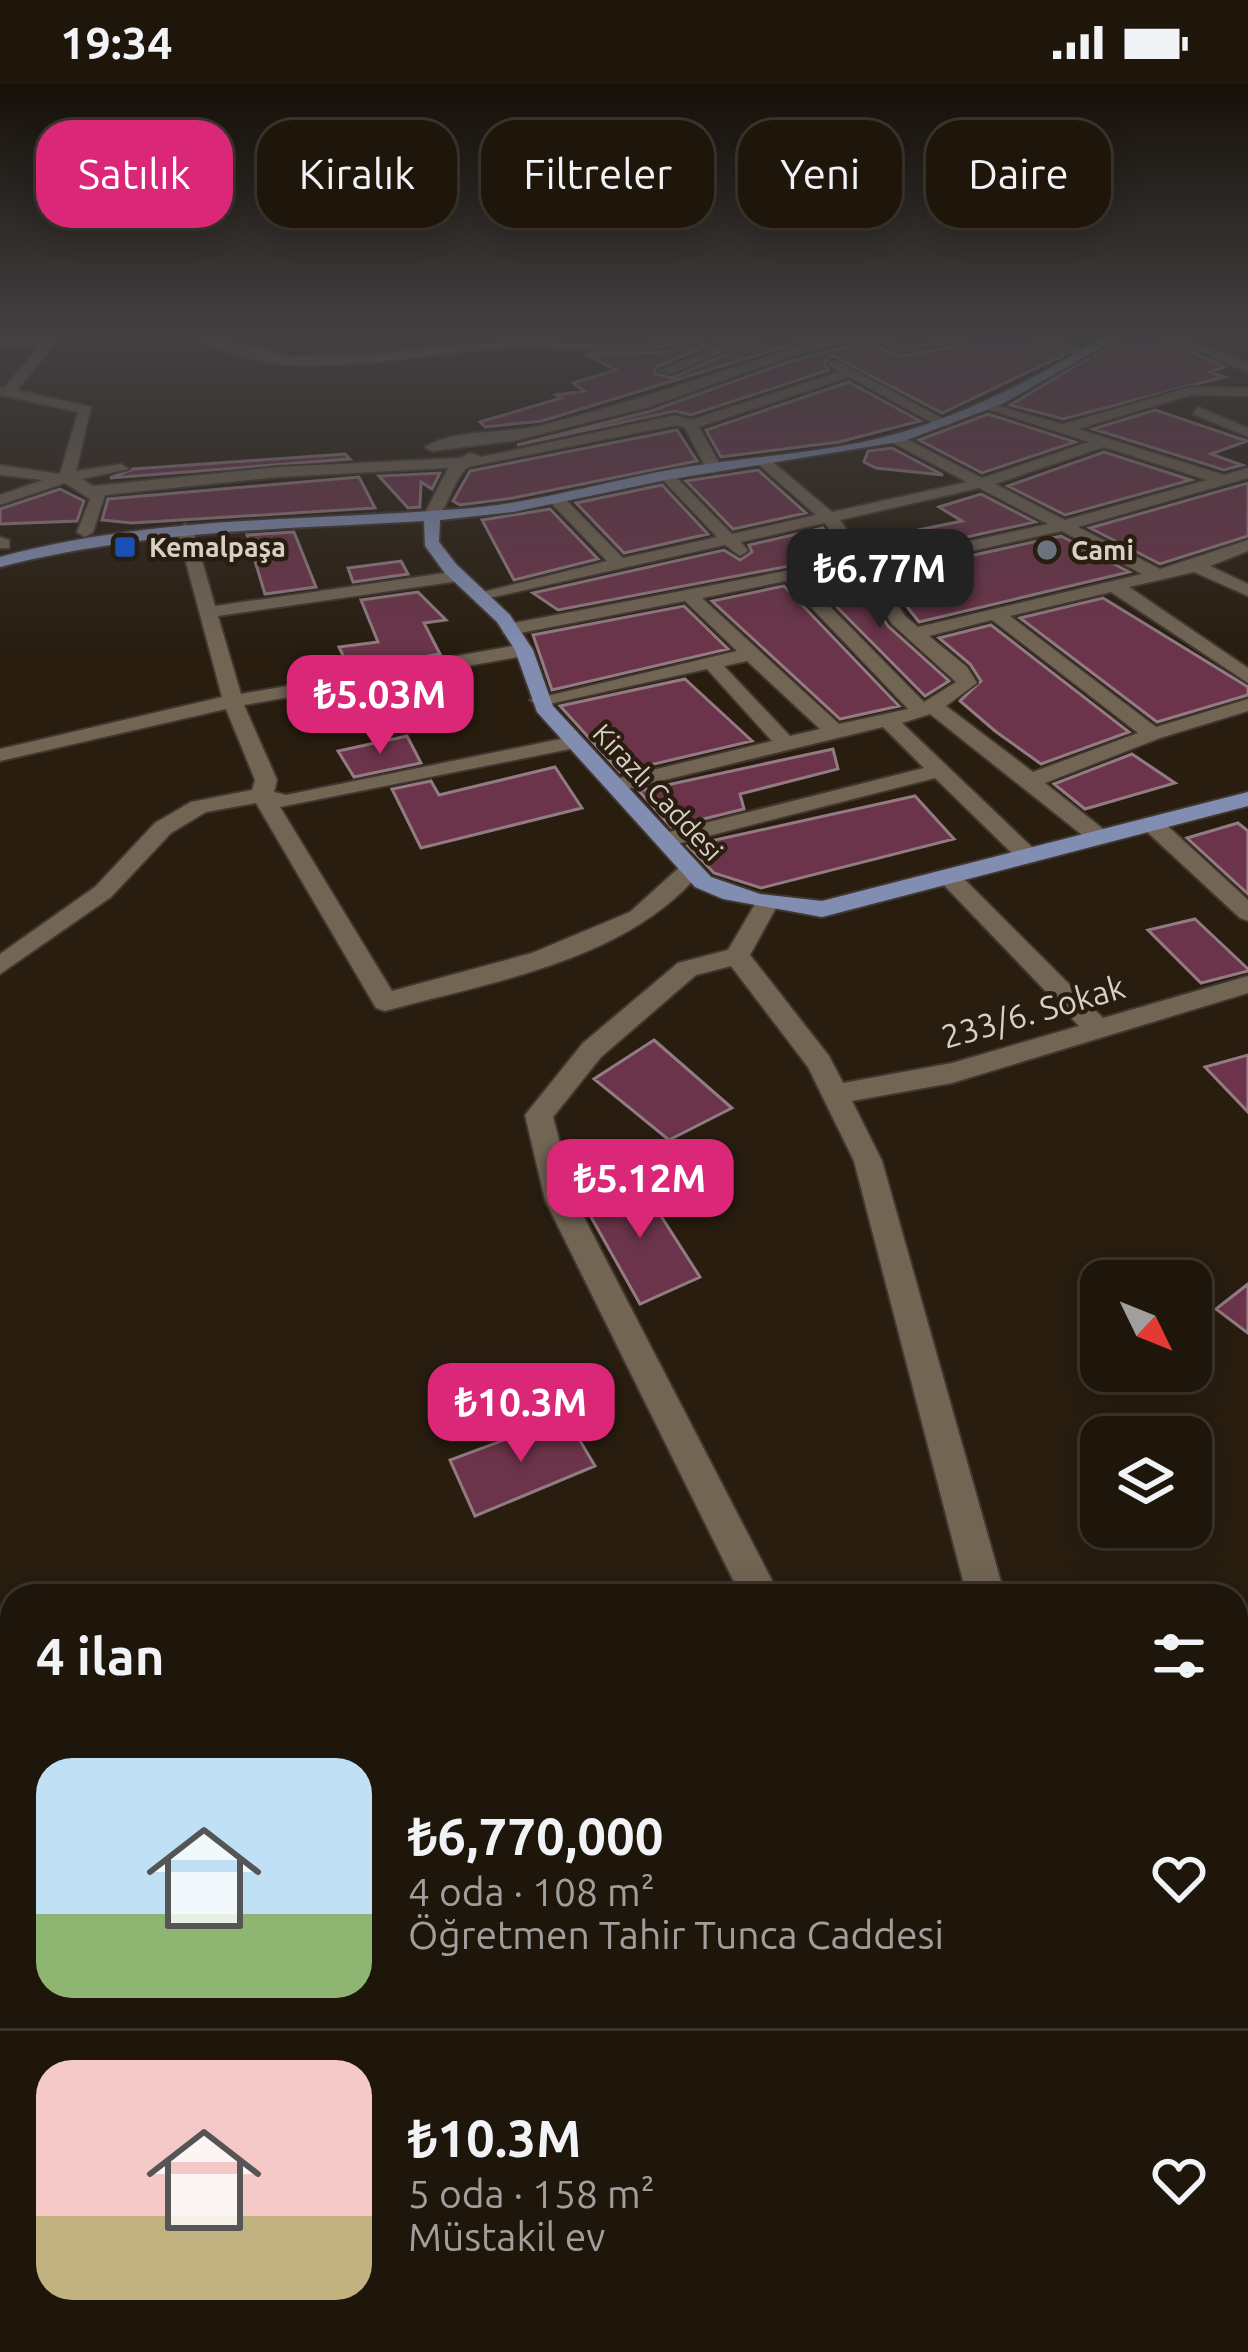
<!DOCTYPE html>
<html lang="tr">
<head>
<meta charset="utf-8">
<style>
	:root { --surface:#1e160b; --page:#2b2319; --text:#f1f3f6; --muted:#a19f9d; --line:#3c352c; --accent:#db2777 }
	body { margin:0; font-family:Ubuntu,sans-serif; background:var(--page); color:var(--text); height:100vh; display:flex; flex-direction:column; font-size:45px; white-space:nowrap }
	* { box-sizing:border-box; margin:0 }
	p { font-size:39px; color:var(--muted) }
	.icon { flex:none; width:66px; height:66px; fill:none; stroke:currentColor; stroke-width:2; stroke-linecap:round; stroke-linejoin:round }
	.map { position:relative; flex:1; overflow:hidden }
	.details { position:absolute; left:0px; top:1500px; width:1248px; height:768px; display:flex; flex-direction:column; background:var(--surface); border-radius:36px 36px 0 0; box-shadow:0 6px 30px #0003,0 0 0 3px var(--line) }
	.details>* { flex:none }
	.hud { position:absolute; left:36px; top:36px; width:1176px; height:108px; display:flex; gap:24px }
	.needle { width:78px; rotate:133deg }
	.tools { position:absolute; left:1080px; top:1176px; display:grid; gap:24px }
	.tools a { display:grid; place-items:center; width:132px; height:132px; border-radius:24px; background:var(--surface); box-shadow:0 6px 30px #0003,0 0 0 3px var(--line); font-size:60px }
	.price { position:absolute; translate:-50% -102px; padding:0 27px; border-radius:24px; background:var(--accent); color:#fff; font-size:39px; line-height:78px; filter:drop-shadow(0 3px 6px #0008) }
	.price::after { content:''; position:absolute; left:50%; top:72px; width:36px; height:27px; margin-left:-18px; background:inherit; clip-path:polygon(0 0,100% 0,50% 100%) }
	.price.active { background:#222; color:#fff }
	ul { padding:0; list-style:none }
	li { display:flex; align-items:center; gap:36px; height:300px; padding:0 36px }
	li+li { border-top:3px solid var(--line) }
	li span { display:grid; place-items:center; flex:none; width:336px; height:240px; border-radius:36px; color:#555 }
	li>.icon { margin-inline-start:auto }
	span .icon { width:144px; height:144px; fill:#fffc; stroke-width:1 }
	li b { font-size:51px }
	h2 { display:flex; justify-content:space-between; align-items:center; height:144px; padding:0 36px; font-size:51px }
	.tag { padding:0 42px; border-radius:36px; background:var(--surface); box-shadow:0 6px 30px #0003,0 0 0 3px var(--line); font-size:42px; line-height:108px }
	.tag.active { background:var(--accent); color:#fff }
	.status { display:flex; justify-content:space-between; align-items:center; height:84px; padding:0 60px; background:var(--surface); direction:ltr }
	.status svg { height:33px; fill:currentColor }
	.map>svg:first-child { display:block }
</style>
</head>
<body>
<div class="status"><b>19:34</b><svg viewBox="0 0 49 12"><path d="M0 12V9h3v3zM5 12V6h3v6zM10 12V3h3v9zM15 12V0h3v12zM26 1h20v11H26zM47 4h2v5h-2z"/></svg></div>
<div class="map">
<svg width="1248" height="2268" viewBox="0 0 1248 2268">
	<rect width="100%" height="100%" fill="#281d0f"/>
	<path fill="#6c344a" stroke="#927b82" stroke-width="3" d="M718 249H738L656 283 654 289 672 294 774 249H830L542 337 485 343 480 338 561 314 556 311 584 307 573 299 616 286 585 270 665 268Z
		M963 249H1023L1064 271 942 329 833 272 824 278 829 286 691 331 675 327 517 361 651 327 785 279 864 258 901 272 966 260 969 255Z
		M1131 249H1149L1225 283 1210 288 1224 293 1063 335 1010 321Z
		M849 298 920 337 839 358 721 373 706 346Z
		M1155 326 1247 357 1211 370 1242 381 1224 386 1093 345Z
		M988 330 1075 358 982 389 919 356Z
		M677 346 697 377 513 414 460 421 453 417 470 387Z
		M892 364 943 391 876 384 864 378 868 367Z
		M1104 368 1191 396 1065 431 1008 402Z
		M345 370 350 375 110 394 133 385Z
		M758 386 806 429 733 445 686 397Z
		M440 389 432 405 421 398 420 423 408 424 379 392Z
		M359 393 375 424 132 439 102 436 108 415Z
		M1248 399V452L1160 480 1090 444Z
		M662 401 708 450 624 469 576 419Z
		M60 405 84 417 77 437 0 440V425Z
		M981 410 1035 438 871 474 860 458 962 437 939 423Z
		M550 425 598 475 514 496 482 436Z
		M823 444 842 472 558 526 533 509 724 466 740 476 752 468 749 461Z
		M294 448 316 503 265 510 247 451Z
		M1061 452 1129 488 919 538 882 491Z
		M401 477 408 490 353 498 348 484Z
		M853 489 888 542 949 597 925 612 811 497Z
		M784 502 899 622 840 635 712 517Z
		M418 508 446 536 424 539 440 570 350 586 339 563 378 558 361 516Z
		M1103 514 1248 603V611L1157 638 1020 534Z
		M684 522 728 565 552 606 533 551Z
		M991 541 1129 648 1041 680 995 647 960 617 981 597 970 580 939 554Z
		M685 595 752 657 620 688 560 622Z
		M407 652 421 679 354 693 338 667Z
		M833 665 838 685 740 710 744 725 671 743 639 707Z
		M1132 670 1175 699 1085 725 1054 700Z
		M555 683 582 724 421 764 392 705 431 697 439 711Z
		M915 712 954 755 761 804 714 789 688 762Z
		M1238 739 1248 747V810L1187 754Z
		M1195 835 1248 885V887L1201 899 1148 846Z
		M654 956 732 1024 669 1056 594 995Z
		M1248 971V1028L1205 983Z
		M638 1096 700 1193 640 1220 582 1117Z
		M1248 1200V1249L1216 1225Z
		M566 1333 595 1382 475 1432 450 1376Z"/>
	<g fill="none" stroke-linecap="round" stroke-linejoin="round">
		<defs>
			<path id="minor" d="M51 249H64L17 306 91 323 76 387 121 380 129 385 82 395 93 402 278 383 460 374 470 369 481 373 676 331 691 336 839 288 828 280 835 276 952 340 940 343 849 293 699 343 722 384 714 389 706 384 685 344 677 341 468 383C451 397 450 426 432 436L424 431 448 384 278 393 105 411 93 448 85 453 77 448 90 415 65 399 0 421V411L43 396 0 391V381L60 390 78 328 0 311V303H5L40 262H0V254H47Z
				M188 249H206L290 273 388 269 507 256 640 258 714 249C651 279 572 260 504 264 434 269 364 284 293 281 259 279 216 267 188 249Z
				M751 249H770L670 290 658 287Z
				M848 249H878L902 260 959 252 965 256 900 268 864 253 784 275 649 323 513 357 432 367 425 363C456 344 507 350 543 341 646 315 745 277 848 249Z
				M1027 249H1045L1092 271 1080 274Z
				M1153 249H1172L1248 279V288Z
				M1190 303 1248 304V312L1191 311 1078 345 1224 391 1248 384V394L1078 443 1160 485 1248 456V467L1210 482 1248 500V512L1194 488 1129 503 1248 584V599L1111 508 1010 532 1156 643 1248 615V627L1160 654 1045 699 1107 748V758H1091L930 630 902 639 1036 767V777H1020L935 694 665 763 654 756 657 751 924 684 883 643 615 708 604 702 607 697 772 657 707 585 540 622 530 616 737 567 685 517 510 551 503 549V541L849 475 825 439 741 458 748 467 740 472 725 461 480 516 471 511 607 477 553 421V415H565L623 474 717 453 661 394V388H671L732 450 816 431 758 380V374H768L832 428 967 398 891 358V352H901L982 394 1089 358 987 325V319L1063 340ZM1104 363 1207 396 1065 436 995 400ZM979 404 1048 440 869 479 840 436ZM1062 447 1142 490 918 543 905 532 875 488ZM855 484 892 540 956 598 924 618 802 494ZM786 497 908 625 839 640 702 514ZM992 536 1138 649 1033 688 946 622 977 599 967 583 929 552ZM747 577 820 645 790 652 724 582Z
				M1198 323 1248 344V353L1193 330Z
				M185 440 193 445 215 522 459 487 468 492 459 497 218 532 241 610 524 560 533 566 524 572 244 621 277 696 274 708 286 711 575 652 585 658 575 664 280 723 392 907 532 869 630 828 683 780 691 778 703 785C629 877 493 897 385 927L376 924 256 719 206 728 171 749 111 813 0 890V870L95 803 155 739 191 718 252 706 255 696 226 625 0 677V665L222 613 177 445Z
				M0 453 9 456V464H0Z
				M1152 733 1160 735 1248 816V837L1240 834 1144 745V735Z
				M948 785 956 787 1103 934 1248 892V909L952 999 852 1017 882 1077 1005 1512H967L854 1077 808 983 731 882 696 891 601 973 553 1033 575 1116 780 1512H741L545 1116 525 1031 583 959 678 879 728 866 758 815 766 813 778 820 750 871 829 972 843 999 952 979 1079 942 940 797 936 792Z
				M1236 2130 1248 2135V2194L1236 2189Z"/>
			<path id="major" d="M1111 249H1127L1002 320 904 357 666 396 513 428 440 436 439 458 456 480 510 531 533 566 553 622 711 793 760 810 822 817 1248 708V722L822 833 723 815 695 803 537 628 515 566 497 538 444 488 425 462 424 437C280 445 141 447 0 483V473C152 432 305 437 460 425 532 420 602 398 674 385 736 374 800 371 863 358 952 339 1033 296 1111 249Z"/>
		</defs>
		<use href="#minor" stroke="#413730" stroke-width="4"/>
		<use href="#major" stroke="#413730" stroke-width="4"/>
		<use href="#minor" fill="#726554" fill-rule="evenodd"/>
		<use href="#major" fill="#828eb1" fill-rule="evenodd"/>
	</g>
	<linearGradient id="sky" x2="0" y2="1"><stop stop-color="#161008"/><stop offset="0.44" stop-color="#424042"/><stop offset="1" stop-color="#424042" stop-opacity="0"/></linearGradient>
	<rect width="1248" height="567" fill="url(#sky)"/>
	<rect fill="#1a4fb4" stroke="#281d0f" stroke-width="4.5" x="113" y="451" width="24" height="24" rx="6"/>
	<circle fill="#6b7280" stroke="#281d0f" stroke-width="4.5" cx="1047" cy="466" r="12"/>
	<g text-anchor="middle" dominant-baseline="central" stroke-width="9" stroke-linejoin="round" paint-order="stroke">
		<g font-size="27" font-weight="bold" fill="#d8d0c7" stroke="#281d0f" text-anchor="start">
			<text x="149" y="463">Kemalpaşa</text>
			<text x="1071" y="466">Cami</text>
		</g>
		<g font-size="27" fill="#d8d0c7" stroke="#281d0f">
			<text transform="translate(658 708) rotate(47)">Kirazlı Caddesi</text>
		</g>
		<g font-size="33" fill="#d8d0c7" stroke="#281d0f">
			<text transform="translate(1033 927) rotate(-16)">233/6. Sokak</text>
		</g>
	</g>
</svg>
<div class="tools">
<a><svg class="needle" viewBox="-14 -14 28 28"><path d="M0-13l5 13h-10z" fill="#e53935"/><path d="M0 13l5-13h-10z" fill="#a19f9d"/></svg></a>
<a><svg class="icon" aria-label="layers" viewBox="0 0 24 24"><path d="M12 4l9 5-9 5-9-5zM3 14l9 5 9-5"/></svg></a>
</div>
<b class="price active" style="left:880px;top:547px">₺6.77M</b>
<b class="price" style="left:380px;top:673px">₺5.03M</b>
<b class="price" style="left:640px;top:1157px">₺5.12M</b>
<b class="price" style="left:521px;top:1381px">₺10.3M</b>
<div class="hud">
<a class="tag active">Satılık</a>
<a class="tag">Kiralık</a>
<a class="tag">Filtreler</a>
<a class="tag">Yeni</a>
<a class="tag">Daire</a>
</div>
<section class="details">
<h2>4 ilan<svg class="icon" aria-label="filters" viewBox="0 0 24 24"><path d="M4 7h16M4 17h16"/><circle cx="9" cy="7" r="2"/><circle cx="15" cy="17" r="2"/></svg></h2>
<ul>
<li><span style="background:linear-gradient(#bfe0f5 65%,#8fb573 0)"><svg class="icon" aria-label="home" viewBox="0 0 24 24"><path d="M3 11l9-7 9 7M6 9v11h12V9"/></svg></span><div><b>₺6,770,000</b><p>4 oda · 108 m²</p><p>Öğretmen Tahir Tunca Caddesi</p></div><svg class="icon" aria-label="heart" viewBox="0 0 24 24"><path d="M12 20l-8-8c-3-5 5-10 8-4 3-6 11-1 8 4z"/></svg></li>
<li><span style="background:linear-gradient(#f6c9c9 65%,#c2b280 0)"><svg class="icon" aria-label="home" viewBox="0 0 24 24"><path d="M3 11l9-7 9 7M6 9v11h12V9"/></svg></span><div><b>₺10.3M</b><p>5 oda · 158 m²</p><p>Müstakil ev</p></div><svg class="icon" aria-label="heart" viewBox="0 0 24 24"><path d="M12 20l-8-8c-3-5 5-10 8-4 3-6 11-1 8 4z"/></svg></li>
</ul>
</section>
</div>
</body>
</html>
